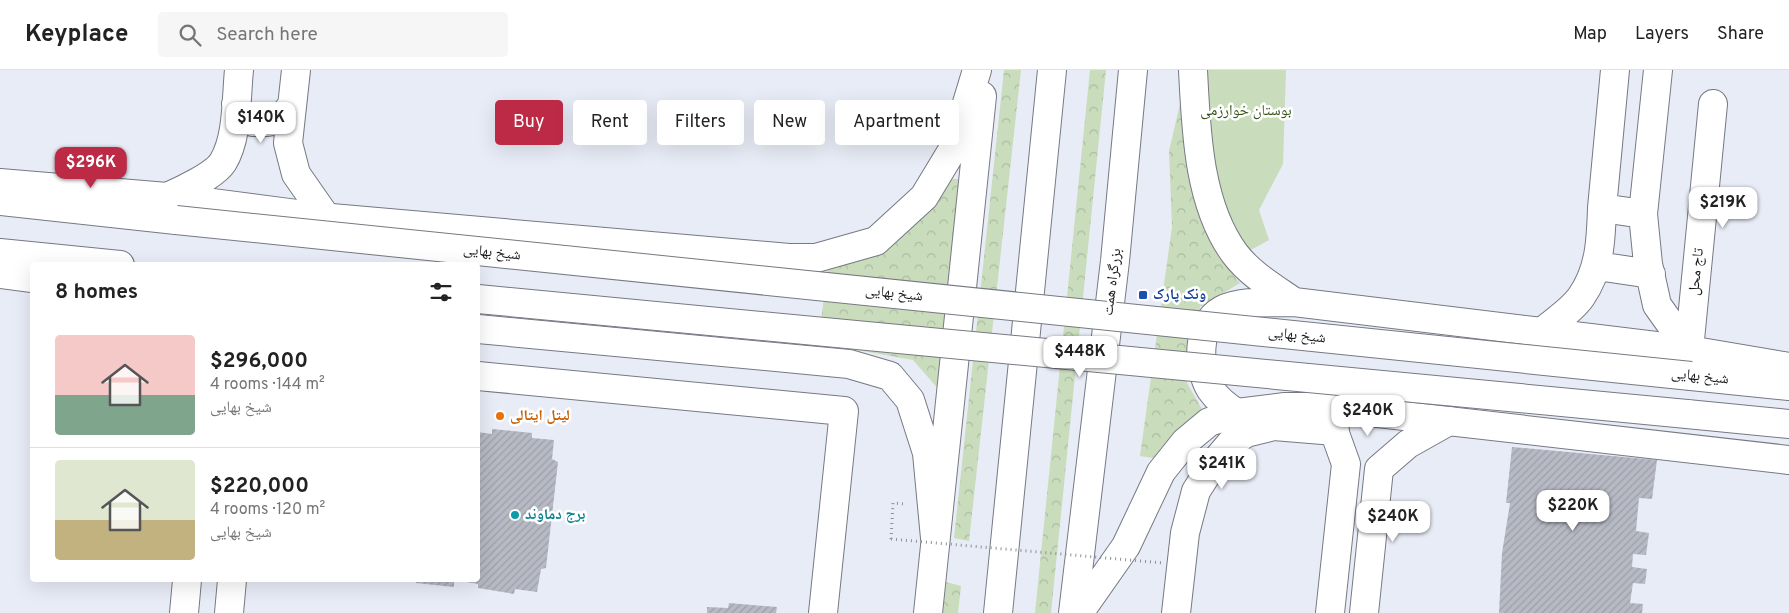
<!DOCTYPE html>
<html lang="en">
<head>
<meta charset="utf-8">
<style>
	:root { --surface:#fff; --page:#f6f6f6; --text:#222; --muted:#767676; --line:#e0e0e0; --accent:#bc2a46 }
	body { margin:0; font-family:Overpass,"Noto Naskh Arabic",sans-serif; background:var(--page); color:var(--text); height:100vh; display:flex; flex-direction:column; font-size:19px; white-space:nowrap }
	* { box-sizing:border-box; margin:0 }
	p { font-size:16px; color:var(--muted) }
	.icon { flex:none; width:28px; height:28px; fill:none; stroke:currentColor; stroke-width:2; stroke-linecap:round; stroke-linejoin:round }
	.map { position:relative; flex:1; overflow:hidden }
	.side { position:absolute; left:30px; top:192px; width:450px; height:320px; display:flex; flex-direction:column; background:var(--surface); border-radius:5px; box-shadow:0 5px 20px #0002 }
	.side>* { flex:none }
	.top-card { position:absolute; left:495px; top:30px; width:475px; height:45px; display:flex; gap:10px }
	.price { position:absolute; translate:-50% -42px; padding:0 11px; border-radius:10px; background:#fff; color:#222; font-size:16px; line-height:32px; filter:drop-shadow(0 1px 2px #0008) }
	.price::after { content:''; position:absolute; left:50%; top:30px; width:15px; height:11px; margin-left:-8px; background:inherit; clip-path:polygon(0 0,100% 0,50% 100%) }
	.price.active { background:var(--accent); color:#fff }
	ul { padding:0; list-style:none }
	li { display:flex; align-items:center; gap:15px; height:125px; padding:0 25px }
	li+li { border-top:1px solid var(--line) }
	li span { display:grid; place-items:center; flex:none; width:140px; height:100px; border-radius:5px; color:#555 }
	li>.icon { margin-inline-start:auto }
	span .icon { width:60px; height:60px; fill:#fffc; stroke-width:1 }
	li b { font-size:21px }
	h2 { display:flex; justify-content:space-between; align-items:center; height:60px; padding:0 25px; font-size:21px }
	.tag { padding:0 18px; border-radius:5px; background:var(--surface); box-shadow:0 5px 20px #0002; font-size:18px; line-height:45px }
	.tag.active { background:var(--accent); color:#fff }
	header { display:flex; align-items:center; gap:30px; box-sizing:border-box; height:70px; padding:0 25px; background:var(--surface); border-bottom:1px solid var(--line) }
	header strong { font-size:24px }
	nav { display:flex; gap:28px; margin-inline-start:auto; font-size:18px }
	.search { width:350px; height:45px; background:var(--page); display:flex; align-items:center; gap:12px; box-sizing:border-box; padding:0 18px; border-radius:5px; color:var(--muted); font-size:19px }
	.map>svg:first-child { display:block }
</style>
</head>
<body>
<header>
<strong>Keyplace</strong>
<div class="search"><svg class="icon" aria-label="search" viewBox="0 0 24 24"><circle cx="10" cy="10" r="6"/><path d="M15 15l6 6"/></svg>Search here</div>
<nav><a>Map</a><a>Layers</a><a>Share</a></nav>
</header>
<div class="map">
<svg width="1789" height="543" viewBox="0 0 1789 543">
	<defs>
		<pattern id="forest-crowns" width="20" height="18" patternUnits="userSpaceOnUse" patternTransform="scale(1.25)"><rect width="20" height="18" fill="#c9dcbc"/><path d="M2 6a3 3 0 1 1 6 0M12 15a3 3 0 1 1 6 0" fill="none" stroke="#acbca1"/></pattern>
		<pattern id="building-hatch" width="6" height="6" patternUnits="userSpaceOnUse" patternTransform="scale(1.25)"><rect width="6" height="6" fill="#b7bac4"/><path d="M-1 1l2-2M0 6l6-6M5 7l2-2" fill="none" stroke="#9d9fa8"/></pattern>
	</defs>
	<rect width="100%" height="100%" fill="#e8ecf6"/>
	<path fill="url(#forest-crowns)" d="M1004 0H1021L969 471 954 468Z
		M1090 0H1106L1051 543H1035Z
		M1180 34 1193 118 1218 186 1240 213 1200 237 1187 313 1202 339 1153 388 1140 386 1172 157 1169 81Z
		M950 109H964L941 322 913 290 818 273 828 197 864 188 900 168 931 140Z
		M946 512 961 516 958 543H943Z"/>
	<path fill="#c9dcbc" d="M1202 0H1286L1283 94 1259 140 1269 170 1249 181C1209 133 1210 60 1202 0Z"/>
	<path fill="url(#building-hatch)" d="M492 359 532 363V368L554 370 552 389 558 392 546 498 541 499 537 522 515 519 514 524 478 518V514L460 511 478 510V362L492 364Z
		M1512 377 1657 390 1652 429 1639 428 1636 461 1649 463 1646 485 1633 484 1632 497 1647 499 1645 514 1633 513 1630 533 1643 534 1642 543H1499L1502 483 1510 433H1506Z
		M416 510H454V517L416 513Z
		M729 533 777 537 776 543H707V537L728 538Z"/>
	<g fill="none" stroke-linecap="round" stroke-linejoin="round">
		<defs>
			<path id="minor" d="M296 0 288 73 296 104 326 147
				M1615 0 1602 138 1643 144
				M1658 0 1643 144 1648 194 1657 235 1689 280
				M236 34 243 48 253 52H267L280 50 292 35
				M167 127C181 121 215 105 223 92 238 67 236 29 239 0
				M1597 196 1651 204
				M1543 261C1555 251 1572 240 1581 227 1600 200 1601 170 1602 138
				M1689 280 1713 34
				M478 306 844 341 823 543
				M1328 344 1346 394 1330 543
				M184 543 187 510
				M229 543 232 510
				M1176 543 1185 463 1196 421 1214 393 1231 373 1246 363 1274 356 1335 361
				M1364 543 1379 399 1408 374 1449 351"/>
			<path id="major" d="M0 131 176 150
				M0 183 120 195
				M1691 306 1789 316
				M1687 344 1789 354"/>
			<path id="highway" d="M1193 0C1196 59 1198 134 1235 184 1250 204 1274 218 1294 232
				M0 113 167 127 320 147 789 188H816L876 171 924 127 953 79 977 0
				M0 204 32 208
				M478 259 849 294 890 306 910 330 927 383 935 468
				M1237 343C1227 337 1218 330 1211 320 1197 298 1196 254 1222 240 1242 230 1272 233 1294 232L1689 280 1789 297
				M928 543 982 26
				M998 543 1052 0
				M1073 543 1115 191 1133 0
				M1079 543 1126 476 1161 402 1185 372 1209 352 1237 343 1285 337H1325L1789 390"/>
		</defs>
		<use href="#minor" stroke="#767982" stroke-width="30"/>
		<use href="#major" stroke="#767982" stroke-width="30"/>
		<use href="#highway" stroke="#767982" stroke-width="30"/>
		<path stroke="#8c8f97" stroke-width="3" stroke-dasharray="1 4" stroke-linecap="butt" d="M891 469 893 433 904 434"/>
		<use href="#minor" stroke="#fff" stroke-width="28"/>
		<use href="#major" stroke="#fff" stroke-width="28"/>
		<use href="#highway" stroke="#fff" stroke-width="28"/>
		<defs>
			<path id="major-bridge" d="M176 150 1691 306
				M478 229 1687 344"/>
		</defs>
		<use href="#major-bridge" stroke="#767982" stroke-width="30" stroke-linecap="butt"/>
		<path stroke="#8c8f97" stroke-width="3" stroke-dasharray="1 4" stroke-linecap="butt" d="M891 469 1163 493"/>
		<use href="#major-bridge" stroke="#fff" stroke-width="28"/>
	</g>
	<rect fill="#1a4fb4" stroke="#fff" stroke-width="2" x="1138" y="220" width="10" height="10" rx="2.5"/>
	<circle fill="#e8710a" stroke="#fff" stroke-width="2" cx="500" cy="346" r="5"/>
	<circle fill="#0f9aa8" stroke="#fff" stroke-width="2" cx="515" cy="445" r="5"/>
	<g text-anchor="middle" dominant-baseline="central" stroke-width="5" stroke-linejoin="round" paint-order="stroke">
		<g font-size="15" fill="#345214" stroke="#fff">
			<text x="1246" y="41">بوستان خوارزمی</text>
		</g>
		<g font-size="15" fill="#18191d" stroke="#fff">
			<text transform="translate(492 183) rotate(6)">شیخ بهایی</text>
			<text transform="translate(1697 202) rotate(-84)">تاج محل</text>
			<text transform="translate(1113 212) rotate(-83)">بزرگراه همت</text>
			<text transform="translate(894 224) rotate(6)">شیخ بهایی</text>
			<text transform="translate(1297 266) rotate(6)">شیخ بهایی</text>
			<text transform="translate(1700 307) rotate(6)">شیخ بهایی</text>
		</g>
		<g font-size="15" font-weight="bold" fill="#164399" stroke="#fff" text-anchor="start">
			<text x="1153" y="225">ونک پارک</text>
		</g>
		<g font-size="15" font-weight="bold" fill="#c56008" stroke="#fff" text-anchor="start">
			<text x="510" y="346">لیتل ایتالی</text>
		</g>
		<g font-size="15" font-weight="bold" fill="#0d838f" stroke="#fff" text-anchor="start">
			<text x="525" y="445">برج دماوند</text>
		</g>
	</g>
</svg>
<b class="price" style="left:261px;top:74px">$140K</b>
<b class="price active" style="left:91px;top:119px">$296K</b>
<b class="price" style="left:1723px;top:159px">$219K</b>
<b class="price" style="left:1080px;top:308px">$448K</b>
<b class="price" style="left:1368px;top:367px">$240K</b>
<b class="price" style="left:1222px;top:420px">$241K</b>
<b class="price" style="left:1573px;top:462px">$220K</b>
<b class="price" style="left:1393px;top:473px">$240K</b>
<div class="top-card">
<a class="tag active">Buy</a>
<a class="tag">Rent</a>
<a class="tag">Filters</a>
<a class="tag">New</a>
<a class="tag">Apartment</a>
</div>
<section class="side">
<h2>8 homes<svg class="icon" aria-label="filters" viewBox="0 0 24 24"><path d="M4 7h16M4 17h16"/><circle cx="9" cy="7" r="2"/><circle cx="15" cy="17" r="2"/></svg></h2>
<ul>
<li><span style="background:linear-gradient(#f6c9c9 60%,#7fa58c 0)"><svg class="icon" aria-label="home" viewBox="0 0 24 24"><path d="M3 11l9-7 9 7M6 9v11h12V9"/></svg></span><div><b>$296,000</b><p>4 rooms · 144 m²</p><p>شیخ بهایی</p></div></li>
<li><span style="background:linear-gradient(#dfe7d0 60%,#c2b280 0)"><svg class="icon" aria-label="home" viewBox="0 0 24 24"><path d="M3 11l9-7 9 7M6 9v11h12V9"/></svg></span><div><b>$220,000</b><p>4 rooms · 120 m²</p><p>شیخ بهایی</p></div></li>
</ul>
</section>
</div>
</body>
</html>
